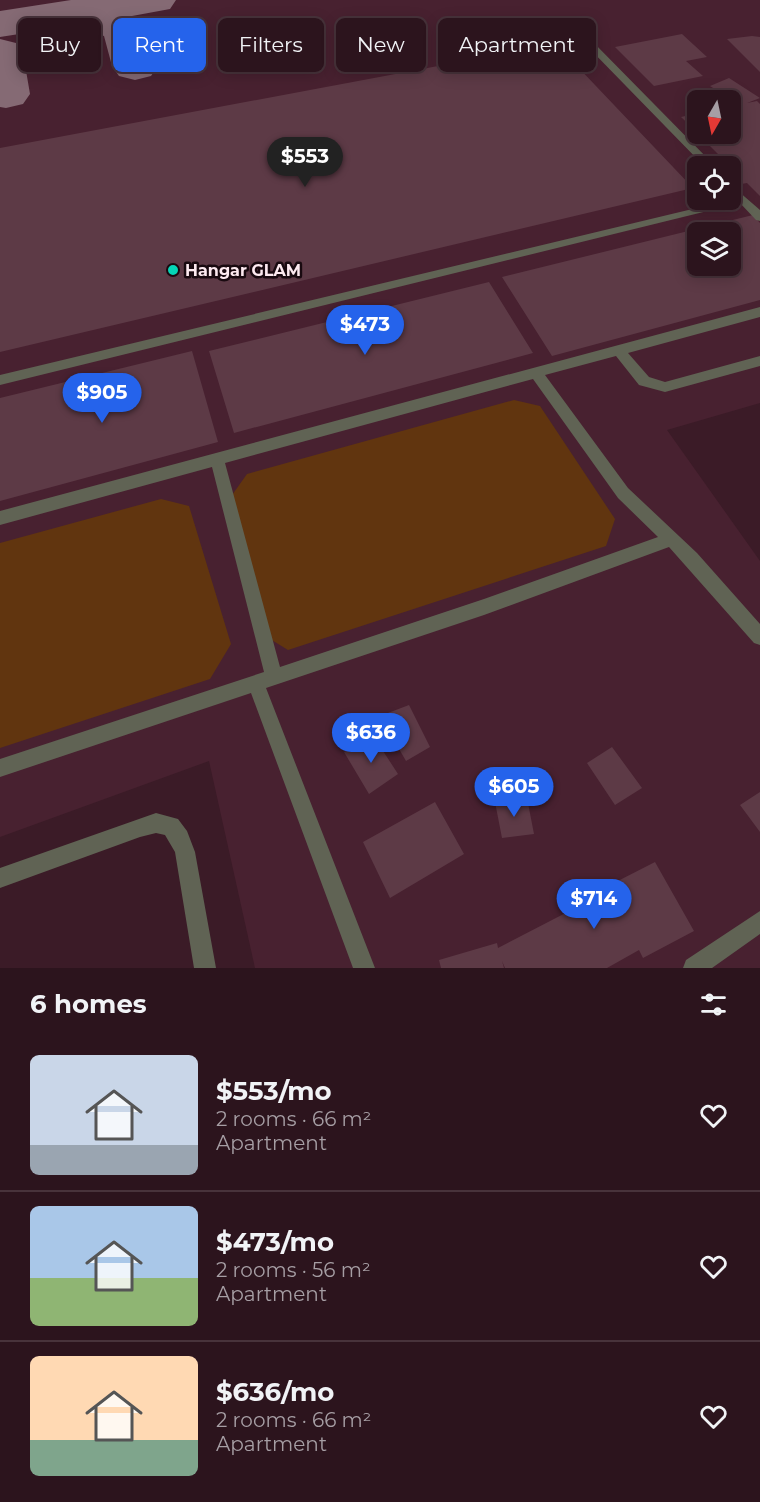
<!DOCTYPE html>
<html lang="en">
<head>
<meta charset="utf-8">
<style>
	:root { --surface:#2c141d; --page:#341d26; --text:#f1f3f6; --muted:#a69ea4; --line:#48333b; --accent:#2563eb }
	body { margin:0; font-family:Montserrat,sans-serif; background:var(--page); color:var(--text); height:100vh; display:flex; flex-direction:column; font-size:22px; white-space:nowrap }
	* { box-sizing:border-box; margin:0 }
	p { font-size:20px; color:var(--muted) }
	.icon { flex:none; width:33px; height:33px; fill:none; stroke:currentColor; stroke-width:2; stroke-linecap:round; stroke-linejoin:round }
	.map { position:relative; height:968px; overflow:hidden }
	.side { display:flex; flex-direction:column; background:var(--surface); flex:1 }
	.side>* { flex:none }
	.banner { position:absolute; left:18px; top:18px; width:724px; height:54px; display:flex; gap:12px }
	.needle { width:39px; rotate:189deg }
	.buttons { position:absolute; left:687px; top:90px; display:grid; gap:12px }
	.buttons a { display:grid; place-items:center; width:54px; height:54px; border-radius:9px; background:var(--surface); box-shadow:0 3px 15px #0003,0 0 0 2px var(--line); font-size:30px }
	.price { position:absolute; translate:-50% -51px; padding:0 14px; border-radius:21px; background:var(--accent); color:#fff; font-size:20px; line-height:39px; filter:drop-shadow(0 2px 3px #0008) }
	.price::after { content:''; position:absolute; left:50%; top:36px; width:18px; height:14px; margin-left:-9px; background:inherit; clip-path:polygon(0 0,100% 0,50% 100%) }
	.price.current { background:#222; color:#fff }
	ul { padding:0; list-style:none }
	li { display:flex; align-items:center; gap:18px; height:150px; padding:0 30px }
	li+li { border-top:2px solid var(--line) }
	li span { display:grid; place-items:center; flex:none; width:168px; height:120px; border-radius:9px; color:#555 }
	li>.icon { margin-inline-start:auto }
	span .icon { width:72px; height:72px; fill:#fffc; stroke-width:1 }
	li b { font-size:26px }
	h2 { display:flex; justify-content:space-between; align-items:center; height:72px; padding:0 30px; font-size:26px }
	.chip { padding:0 21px; border-radius:9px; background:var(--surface); box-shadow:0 3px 15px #0003,0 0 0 2px var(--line); font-size:21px; line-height:54px }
	.chip.current { background:var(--accent); color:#fff }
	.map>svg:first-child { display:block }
</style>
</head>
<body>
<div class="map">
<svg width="760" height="968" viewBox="0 0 760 968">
	<rect width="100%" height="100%" fill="#3b1b27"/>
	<path fill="#482130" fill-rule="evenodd" d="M0 0H760V403L667 430 760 561V968H255L209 761 0 837ZM698 100H730V134H698ZM698 166H730V200H698ZM698 232H730V266H698Z"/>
	<path fill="#61350f" d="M514 400 540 406 615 519 606 546 288 650 262 634 225 505 247 474Z
		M161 499 189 506 231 644 210 679 0 748V543Z"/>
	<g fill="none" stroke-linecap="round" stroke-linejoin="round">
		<path fill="#856a74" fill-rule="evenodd" d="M71 0H176L170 9 132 16C150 22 153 50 158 66L151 76 135 80 119 76 112 66 104 36 71 26 0 37V11Z
			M0 39 16 43 23 53 30 94 23 104 6 108 0 107Z"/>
	</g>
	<path fill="#5d3a46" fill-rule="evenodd" d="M682 34 707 57 686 61 703 76 654 86 615 47Z
		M752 36 760 37V72L727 39Z
		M556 44 693 188 0 352V148Z
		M729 78 760 98 747 103 757 101 760 104V196L747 183 730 186V175L737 173 698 134H730V107L740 105 710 86Z
		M698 113V133L681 117Z
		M753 215 760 223V300L552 356 502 277ZM698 232H730V266H698Z
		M489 282 533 353 234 433 209 351Z
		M192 351 218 442 0 501V398Z
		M409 705 430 747 406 761 380 716Z
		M372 734 398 774 369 794 344 752Z
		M612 747 642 788 615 805 587 763Z
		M760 792V832L740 805Z
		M527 798 534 834 502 838 495 802Z
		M435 802 464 854 390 898 363 842Z
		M655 862 694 931 643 958 639 950 607 968H505L502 961 504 968H441L439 960 497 943 498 948 612 889 610 885Z"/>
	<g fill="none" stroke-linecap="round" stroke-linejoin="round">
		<path fill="#606354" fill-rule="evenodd" d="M586 41H592L715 166H704L586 45Z
			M730 184 760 210V221L756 220 740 203 0 385V375L730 200 734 198 730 194Z
			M760 307V317L628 353 649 377 665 382 760 356V366L665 392 639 385 616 356 545 375 628 488 697 553 760 624V645L754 643 669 547 484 615 266 688 375 968H353L251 693 0 777V759L264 672 212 467 0 525V511ZM533 379 618 498 658 537 484 599 280 667 225 463Z
			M156 813 178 819 187 831 195 852 216 968H194L175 852 165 835 156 833 140 837 0 888V868Z
			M760 911V934L712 968H683L686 960Z"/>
	</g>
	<circle fill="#05d5b6" stroke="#190a10" stroke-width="2" cx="173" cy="270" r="6"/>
	<g text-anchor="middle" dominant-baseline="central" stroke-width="5" stroke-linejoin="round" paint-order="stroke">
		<g font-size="16" font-weight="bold" fill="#fdeaf0" stroke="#190a10" text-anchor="start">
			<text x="185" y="270">Hangar GLAM</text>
		</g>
	</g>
</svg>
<div class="buttons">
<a><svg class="needle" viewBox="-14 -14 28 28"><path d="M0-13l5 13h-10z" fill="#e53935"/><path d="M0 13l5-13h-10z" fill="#a69ea4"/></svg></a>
<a><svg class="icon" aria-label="locate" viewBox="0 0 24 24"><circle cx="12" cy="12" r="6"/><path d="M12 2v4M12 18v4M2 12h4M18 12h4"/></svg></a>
<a><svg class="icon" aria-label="layers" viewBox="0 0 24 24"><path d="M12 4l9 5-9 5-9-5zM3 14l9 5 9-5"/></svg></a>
</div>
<b class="price current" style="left:305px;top:188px">$553</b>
<b class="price" style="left:365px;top:356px">$473</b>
<b class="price" style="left:102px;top:424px">$905</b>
<b class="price" style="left:371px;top:764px">$636</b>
<b class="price" style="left:514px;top:818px">$605</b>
<b class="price" style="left:594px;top:930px">$714</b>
<div class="banner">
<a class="chip">Buy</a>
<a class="chip current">Rent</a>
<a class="chip">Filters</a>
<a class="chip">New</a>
<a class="chip">Apartment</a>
</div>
</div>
<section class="side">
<h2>6 homes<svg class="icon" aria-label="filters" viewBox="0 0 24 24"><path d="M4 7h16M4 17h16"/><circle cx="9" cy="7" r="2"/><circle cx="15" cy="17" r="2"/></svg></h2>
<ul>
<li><span style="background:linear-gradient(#c9d6e8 75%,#9aa5b1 0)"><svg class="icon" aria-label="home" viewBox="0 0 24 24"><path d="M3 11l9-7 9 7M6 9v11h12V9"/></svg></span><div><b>$553/mo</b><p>2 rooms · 66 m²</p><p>Apartment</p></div><svg class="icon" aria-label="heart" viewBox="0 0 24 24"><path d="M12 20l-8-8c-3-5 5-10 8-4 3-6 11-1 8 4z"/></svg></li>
<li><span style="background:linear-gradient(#a9c7e8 60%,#8fb573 0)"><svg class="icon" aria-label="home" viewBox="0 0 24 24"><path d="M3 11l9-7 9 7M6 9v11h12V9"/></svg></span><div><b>$473/mo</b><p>2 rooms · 56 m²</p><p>Apartment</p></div><svg class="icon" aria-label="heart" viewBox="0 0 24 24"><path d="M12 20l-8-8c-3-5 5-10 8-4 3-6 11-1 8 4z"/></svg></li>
<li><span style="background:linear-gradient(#ffd9b3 70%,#7fa58c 0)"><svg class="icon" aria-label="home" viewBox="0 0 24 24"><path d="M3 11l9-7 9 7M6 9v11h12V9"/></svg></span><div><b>$636/mo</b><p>2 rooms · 66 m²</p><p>Apartment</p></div><svg class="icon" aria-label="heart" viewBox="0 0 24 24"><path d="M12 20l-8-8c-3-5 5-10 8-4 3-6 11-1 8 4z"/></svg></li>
</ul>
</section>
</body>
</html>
